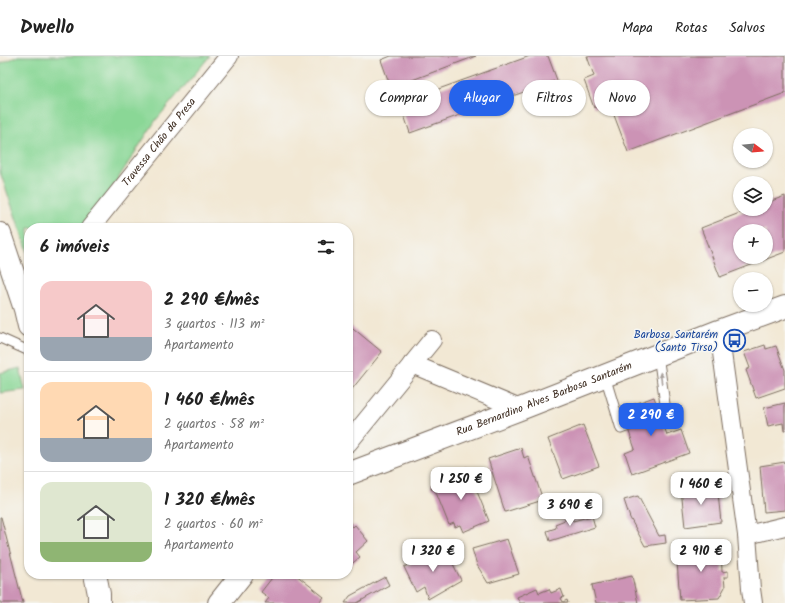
<!DOCTYPE html>
<html lang="pt">
<head>
<meta charset="utf-8">
<style>
	:root { --surface:#fff; --page:#f2f2f2; --text:#222; --muted:#767676; --line:#e0e0e0; --accent:#2563eb }
	body { margin:0; font-family:Kalam,sans-serif; background:var(--page); color:var(--text); height:100vh; display:flex; flex-direction:column; font-size:15px; white-space:nowrap }
	* { box-sizing:border-box; margin:0 }
	p { font-size:13px; color:var(--muted) }
	.icon { flex:none; width:22px; height:22px; fill:none; stroke:currentColor; stroke-width:2; stroke-linecap:round; stroke-linejoin:round }
	.map { position:relative; flex:1; overflow:hidden }
	.panel { position:absolute; left:24px; top:167px; width:329px; height:356px; display:flex; flex-direction:column; background:var(--surface); border-radius:16px; box-shadow:0 1px 3px #0004 }
	.panel>* { flex:none }
	.banner { position:absolute; left:365px; top:24px; width:360px; height:36px; display:flex; gap:8px }
	.needle { width:26px; rotate:106deg }
	.tools { position:absolute; left:733px; top:72px; display:grid; gap:8px }
	.tools a { display:grid; place-items:center; width:40px; height:40px; border-radius:50%; background:var(--surface); box-shadow:0 1px 3px #0004; font-size:20px }
	.price { position:absolute; translate:-50% -34px; padding:0 9px; border-radius:8px; background:#fff; color:#222; font-size:13px; line-height:26px; filter:drop-shadow(0 1px 2px #0008) }
	.price::after { content:''; position:absolute; left:50%; top:24px; width:12px; height:9px; margin-left:-6px; background:inherit; clip-path:polygon(0 0,100% 0,50% 100%) }
	.price.selected { background:var(--accent); color:#fff }
	ul { padding:0; list-style:none }
	li { display:flex; align-items:center; gap:12px; height:100px; padding:0 16px }
	li+li { border-top:1px solid var(--line) }
	li span { display:grid; place-items:center; flex:none; width:112px; height:80px; border-radius:12px; color:#555 }
	li>.icon { margin-inline-start:auto }
	span .icon { width:48px; height:48px; fill:#fffc; stroke-width:1 }
	li b { font-size:17px }
	h2 { display:flex; justify-content:space-between; align-items:center; height:48px; padding:0 16px; font-size:17px }
	.chip { padding:0 14px; border-radius:18px; background:var(--surface); box-shadow:0 1px 3px #0004; font-size:14px; line-height:36px }
	.chip.selected { background:var(--accent); color:#fff }
	header { display:flex; align-items:center; gap:24px; box-sizing:border-box; height:56px; padding:0 20px; background:var(--surface); border-bottom:1px solid var(--line) }
	header strong { font-size:19px }
	nav { display:flex; gap:22px; margin-inline-start:auto; font-size:14px }
	.map>svg:first-child { display:block }
</style>
</head>
<body>
<header>
<strong>Dwello</strong>
<nav><a>Mapa</a><a>Rotas</a><a>Salvos</a></nav>
</header>
<div class="map">
<svg width="785" height="547" viewBox="0 0 785 547">
	<rect width="100%" height="100%" fill="#f6f6f2"/>
	<filter id="ink" filterUnits="userSpaceOnUse"><feTurbulence type="fractalNoise" baseFrequency=".025" numOctaves="2"/><feDisplacementMap in="SourceGraphic" scale="8" xChannelSelector="R" yChannelSelector="G"/><feConvolveMatrix kernelMatrix="1 2 1 2 8 2 1 2 1" color-interpolation-filters="sRGB"/></filter>
	<filter id="wash" filterUnits="userSpaceOnUse"><feTurbulence type="fractalNoise" baseFrequency=".012" numOctaves="4" result="noise"/><feDisplacementMap in="SourceGraphic" scale="16" xChannelSelector="R" yChannelSelector="G"/><feGaussianBlur stdDeviation="0.9" result="paint"/><feColorMatrix in="noise" values="0 0 0 0 0 0 0 0 0 0 0 0 0 0 0 0 0 1.4 0 .05"/><feComposite in="paint" operator="in"/></filter>
	<g filter="url(#wash)">
		<rect width="100%" height="100%" fill="#f2e8d4"/>
		<path fill="#8ad796" stroke="#62805a" d="M18 0H210L156 64 86 172H29V199L0 116V8Z
			M20 312 25 334 0 337V317Z"/>
		<g id="blocks">
			<path fill="#cc93b5" fill-rule="evenodd" d="M391 0H476L391 32 381 4Z
				M530 0H548L557 24 410 77 400 47Z
				M587 0H785V37L628 96 609 46 594 52 584 24 594 20Z
				M785 140V196L720 221 701 172 750 153H766V147ZM740 175H766V201H740Z
				M348 268 382 296 348 338Z
				M765 289 766 293 776 290 785 314V332L756 342 746 314 750 312 744 296Z
				M654 341 667 379 681 374 689 397 632 418 625 397 635 393 621 353Z
				M785 347V375H784L783 367 768 370 764 352Z
				M583 369 599 410 563 423 548 383Z
				M521 392 524 402 528 400 543 444 505 456 488 403Z
				M785 406V454L764 456 760 410Z
				M467 411 489 465 463 476 460 469 455 471 454 467 449 469 435 434 431 433 432 429 439 426V428L443 426 441 422 449 419 451 425 458 422 455 416Z
				M717 428 721 466 685 471 681 433Z
				M638 440 659 480 665 479 666 487 645 490 630 462 624 444Z
				M572 460 573 465 592 460 595 471 550 485 547 475 556 472 555 468 565 464V462Z
				M0 461H1L23 547H0Z
				M348 465 353 471 355 469 368 485 356 496 360 501 348 511Z
				M507 483 519 518 488 527 477 509 472 493Z
				M721 489 722 516 728 515V521H724L725 531 719 542 680 544 676 494Z
				M444 490 461 524 428 543 424 531 416 536 404 511Z
				M275 518H295L324 541 319 547H265L269 542 261 536Z
				M632 520 638 547H596L592 529Z
				M385 521 389 529 357 547H345L350 540Z
				M537 532 539 537 549 533 551 537 561 533 564 541 561 542 563 546 567 544 568 547H520L517 541Z"/>
		</g>
	</g>
	<g filter="url(#ink)">
		<use href="#blocks" fill-opacity="0" stroke="#7b6c5e" stroke-width="1"/>
		<g fill="none" stroke-linecap="round" stroke-linejoin="round">
			<defs>
				<path id="lane" d="M0 282 29 295
					M605 320 621 373 666 355 658 299"/>
				<g id="street">
					<path id="s1" d="M90 172 229 0"/>
					<path d="M719 275 747 479 751 533 753 547"/>
					<path d="M412 308 520 353"/>
					<path d="M348 387 432 284"/>
					<path d="M747 479 785 470"/>
				</g>
				<g id="secondary">
					<path d="M0 178 25 253 29 270"/>
					<path id="s2" d="M348 418 520 353 719 275 785 251"/>
					<path d="M95 518 99 538V547"/>
					<path d="M219 547 242 518"/>
				</g>
			</defs>
			<use href="#lane" stroke="#7b6c5e" stroke-width="11"/>
			<use href="#street" stroke="#7b6c5e" stroke-width="20"/>
			<use href="#secondary" stroke="#7b6c5e" stroke-width="24"/>
			<use href="#lane" stroke="#fff" stroke-width="9"/>
			<use href="#street" stroke="#fff" stroke-width="18"/>
			<use href="#secondary" stroke="#fff" stroke-width="22"/>
		</g>
		<defs><path id="oneway-solid" d="M-6-.8H1V-3.2L6.5 0L1 3.2V.8H-6Z"/></defs>
		<use fill="#a79f9a" href="#oneway-solid" transform="translate(661 322) rotate(-98)"/>
	</g>
	<defs>
		<symbol id="bus-ring" viewBox="-11 -11 22 22"><circle r="9.5" fill="#f6f6f2" stroke="#1a4fb4" stroke-width="1.5"/><path d="M-5-6H5V4H4V6H2V4H-2V6H-4V4H-5ZM-3.5-4V0h7V-4ZM-3.5 1.2v1.5H-2V1.2ZM2 1.2v1.5H3.5V1.2Z" fill="#1a4fb4"/></symbol>
	</defs>
	<g fill-rule="evenodd">
		<use href="#bus-ring" x="722" y="272" width="25" height="25"/>
	</g>
	<g text-anchor="middle" dominant-baseline="central" stroke-width="3" stroke-linejoin="round" paint-order="stroke">
		<g font-size="11" fill="#3b2a1e" stroke="#f6f6f2">
			<text stroke="none"><textPath href="#s1" startOffset="110">Travessa Chão da Presa</textPath></text>
			<text stroke="none"><textPath href="#s2" startOffset="210">Rua Bernardino Alves Barbosa Santarém</textPath></text>
		</g>
		<g font-size="11" fill="#164399" stroke="#f6f6f2" text-anchor="end">
			<text x="718" y="279">Barbosa Santarém<tspan x="718" dy="13">(Santo Tirso)</tspan></text>
		</g>
	</g>
</svg>
<div class="tools">
<a><svg class="needle" viewBox="-14 -14 28 28"><path d="M0-13l5 13h-10z" fill="#e53935"/><path d="M0 13l5-13h-10z" fill="#767676"/></svg></a>
<a><svg class="icon" aria-label="layers" viewBox="0 0 24 24"><path d="M12 4l9 5-9 5-9-5zM3 14l9 5 9-5"/></svg></a>
<a>+</a>
<a>−</a>
</div>
<b class="price selected" style="left:651px;top:381px">2 290 €</b>
<b class="price" style="left:461px;top:445px">1 250 €</b>
<b class="price" style="left:701px;top:450px">1 460 €</b>
<b class="price" style="left:570px;top:471px">3 690 €</b>
<b class="price" style="left:433px;top:517px">1 320 €</b>
<b class="price" style="left:701px;top:517px">2 910 €</b>
<div class="banner">
<a class="chip">Comprar</a>
<a class="chip selected">Alugar</a>
<a class="chip">Filtros</a>
<a class="chip">Novo</a>
</div>
<section class="panel">
<h2>6 imóveis<svg class="icon" aria-label="filters" viewBox="0 0 24 24"><path d="M4 7h16M4 17h16"/><circle cx="9" cy="7" r="2"/><circle cx="15" cy="17" r="2"/></svg></h2>
<ul>
<li><span style="background:linear-gradient(#f6c9c9 70%,#9aa5b1 0)"><svg class="icon" aria-label="home" viewBox="0 0 24 24"><path d="M3 11l9-7 9 7M6 9v11h12V9"/></svg></span><div><b>2 290 €/mês</b><p>3 quartos · 113 m²</p><p>Apartamento</p></div></li>
<li><span style="background:linear-gradient(#ffd9b3 70%,#9aa5b1 0)"><svg class="icon" aria-label="home" viewBox="0 0 24 24"><path d="M3 11l9-7 9 7M6 9v11h12V9"/></svg></span><div><b>1 460 €/mês</b><p>2 quartos · 58 m²</p><p>Apartamento</p></div></li>
<li><span style="background:linear-gradient(#dfe7d0 75%,#8fb573 0)"><svg class="icon" aria-label="home" viewBox="0 0 24 24"><path d="M3 11l9-7 9 7M6 9v11h12V9"/></svg></span><div><b>1 320 €/mês</b><p>2 quartos · 60 m²</p><p>Apartamento</p></div></li>
</ul>
</section>
</div>
</body>
</html>
